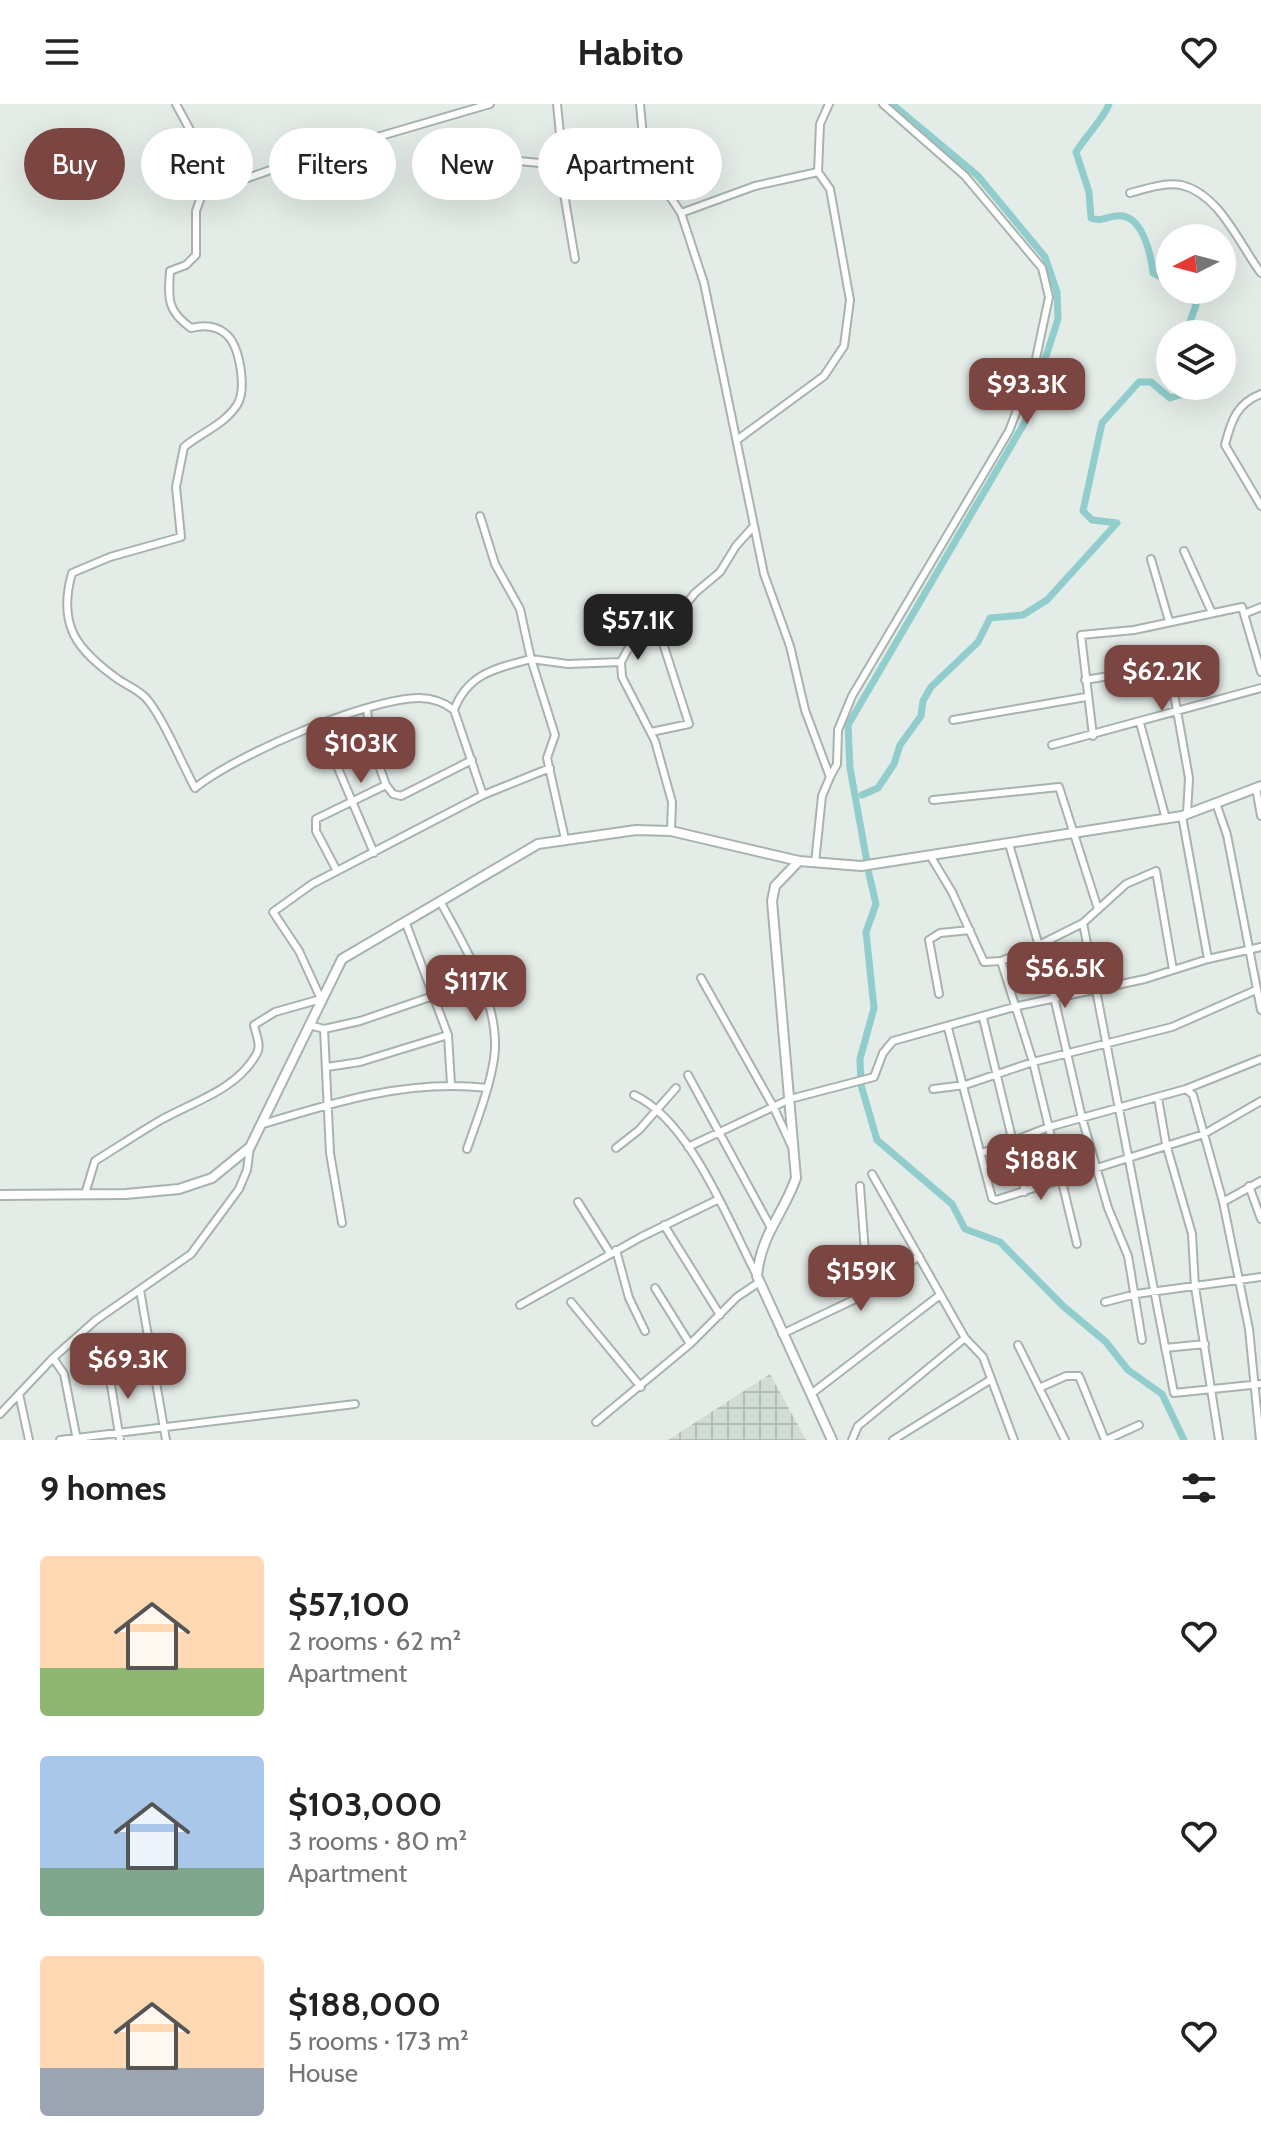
<!DOCTYPE html>
<html lang="en">
<head>
<meta charset="utf-8">
<style>
	:root { --surface:#fff; --page:#f2f2f2; --text:#222; --muted:#767676; --accent:#7b4641 }
	body { margin:0; font-family:Cabin,sans-serif; background:var(--page); color:var(--text); height:100vh; display:flex; flex-direction:column; font-size:30px; white-space:nowrap }
	* { box-sizing:border-box; margin:0 }
	p { font-size:26px; color:var(--muted) }
	.icon { flex:none; width:44px; height:44px; fill:none; stroke:currentColor; stroke-width:2; stroke-linecap:round; stroke-linejoin:round }
	.map { position:relative; height:1336px; overflow:hidden }
	.drawer { display:flex; flex-direction:column; background:var(--surface); flex:1 }
	.drawer>* { flex:none }
	.guide { position:absolute; left:24px; top:24px; width:800px; height:72px; display:flex; gap:16px }
	.needle { width:52px; rotate:264deg }
	.controls { position:absolute; left:1156px; top:120px; display:grid; gap:16px }
	.controls a { display:grid; place-items:center; width:80px; height:80px; border-radius:50%; background:var(--surface); box-shadow:0 8px 32px #0002; font-size:40px }
	.price { position:absolute; translate:-50% -68px; padding:0 18px; border-radius:16px; background:var(--accent); color:#fff; font-size:26px; line-height:52px; filter:drop-shadow(0 2px 4px #0008) }
	.price::after { content:''; position:absolute; left:50%; top:48px; width:24px; height:18px; margin-left:-12px; background:inherit; clip-path:polygon(0 0,100% 0,50% 100%) }
	.price.active { background:#222; color:#fff }
	ul { padding:0; list-style:none }
	li { display:flex; align-items:center; gap:24px; height:200px; padding:0 40px }
	li span { display:grid; place-items:center; flex:none; width:224px; height:160px; border-radius:8px; color:#555 }
	li>.icon { margin-inline-start:auto }
	span .icon { width:96px; height:96px; fill:#fffc; stroke-width:1 }
	li b { font-size:34px }
	h2 { display:flex; justify-content:space-between; align-items:center; height:96px; padding:0 40px; font-size:34px }
	.tag { padding:0 28px; border-radius:36px; background:var(--surface); box-shadow:0 8px 32px #0002; font-size:28px; line-height:72px }
	.tag.active { background:var(--accent); color:#fff }
	header { display:flex; justify-content:space-between; align-items:center; height:104px; padding:0 40px; background:var(--surface); font-size:36px; font-weight:800 }
	.map>svg:first-child { display:block }
</style>
</head>
<body>
<header><svg class="icon" aria-label="menu" viewBox="0 0 24 24"><path d="M4 6h16M4 12h16M4 18h16"/></svg>Habito<svg class="icon" aria-label="heart" viewBox="0 0 24 24"><path d="M12 20l-8-8c-3-5 5-10 8-4 3-6 11-1 8 4z"/></svg></header>
<div class="map">
<svg width="1261" height="1336" viewBox="0 0 1261 1336">
	<defs>
		<pattern id="industrial-grid" width="8" height="8" patternUnits="userSpaceOnUse" patternTransform="scale(2)"><rect width="8" height="8" fill="#d2dcd6"/><path d="M0 4h8M4 0v8" fill="none" stroke="#b4beb8"/></pattern>
	</defs>
	<rect width="100%" height="100%" fill="#e4ece7"/>
	<path fill="url(#industrial-grid)" d="M770 1270 806 1336H668Z"/>
	<g fill="none" stroke-linecap="round" stroke-linejoin="round">
		<path stroke="#90cdcc" stroke-width="7" d="M1109 0C1105 13 1084 34 1076 48L1089 88 1091 114C1101 118 1106 113 1116 112 1142 108 1151 150 1153 169L1170 178
			M1187 186 1196 201 1188 223 1190 230
			M862 691 878 684 894 660 900 641 921 612 923 597 931 583 978 538 990 514 1023 511 1047 496 1117 419 1092 416 1083 407 1102 319 1139 278H1151L1170 294 1180 291 1189 282
			M867 758 850 664 848 621 1025 318 1058 215 1057 188 1045 153 978 72 892 0
			M868 766 876 800 866 828 874 904 860 955 861 981 877 1036 952 1100 965 1125 1000 1138 1063 1202 1106 1238 1128 1266 1162 1290 1184 1336"/>
		<defs>
			<path id="minor" d="M176 0 196 37 202 90 302 55 490 0
				M557 0 563 60 560 66 575 155
				M640 0 645 55 681 109 704 179 764 470 790 542 805 606 830 673 822 692 815 759
				M508 56 561 61
				M563 60 645 55
				M1130 89C1145 85 1166 78 1181 81 1220 90 1239 140 1261 169
				M202 90 196 107V151L186 161 170 167C168 195 167 207 191 224 203 221 216 221 226 230 240 242 247 285 237 301 224 321 202 328 184 343L176 383 181 433 110 453 72 469C57 522 77 546 119 576 127 581 138 586 145 593 161 609 183 662 195 684 236 651 365 595 419 594 432 594 445 599 454 606 468 569 497 564 531 555L520 505 495 460 480 412
				M681 109 755 82 818 68 820 20 829 0
				M1261 290C1237 299 1231 317 1225 341L1261 402
				M737 336 824 272 844 242 850 196 830 85 818 68
				M1184 447 1212 509
				M1151 455 1169 517
				M1244 510 1261 503
				M1085 576 1169 562 1189 674 1187 710
				M454 606 483 691
				M953 616 1086 593
				M331 617 332 650 374 749
				M1140 619 1166 715
				M651 628 689 620 659 527
				M1093 632 1081 531 1134 526 1242 503 1261 568
				M1052 641 1261 584
				M830 673 837 660 838 626 852 592 1009 327 1035 259 1049 193 1042 164 965 72 883 0
				M386 681 393 690 401 692 472 656
				M1256 684 1261 712
				M933 696 1059 683 1098 805
				M1216 699 1227 731 1261 906
				M1182 712 1208 855
				M671 727 672 698 655 637 622 573 621 558 628 545 670 520 695 489 720 468 736 442 753 423
				M565 735 547 654 555 631 531 555 568 560 621 558
				M1009 740 1054 893 1082 1014 1108 1104 1128 1152 1142 1236
				M931 753 952 788 984 858 1001 857 1029 846 1083 819 1126 780 1156 767 1173 866
				M337 767 316 727V715L386 681 371 639 367 606
				M440 797C464 842 502 901 494 955 489 986 477 1016 467 1045
				M405 817 448 931 451 980
				M1083 819 1174 1289 1261 1280
				M1001 857 1033 958 1077 1140
				M701 874 773 1002 792 1043
				M939 890 929 836 940 829 970 826
				M983 914 1025 1088
				M309 921 324 925 330 1049 342 1119
				M948 924 992 1094 996 1096 1204 1030 1261 997
				M324 925 360 917 436 891
				M327 963 360 958 448 931
				M688 971 770 1122
				M933 985 965 981 1033 958 1172 923 1256 886
				M1186 985 1261 955
				M634 991C690 1016 729 1118 757 1172
				M1158 994 1166 1040 1192 1130 1195 1183 1219 1336
				M260 1021C334 998 409 975 487 984
				M688 1043 790 995 874 973 883 949 893 937 1018 902 1145 875 1208 855 1261 843
				M616 1044 639 1026 676 984
				M982 1049 1049 1023 1186 985 1193 991 1223 1098 1249 1225 1260 1336
				M872 1070 965 1234
				M860 1082 868 1189
				M1249 1082 1261 1115
				M85 1090 95 1057C116 1044 137 1030 159 1017 192 998 235 987 256 951 262 942 256 931 254 921L275 908 321 895 299 847 273 808 312 780 483 691 550 664
				M578 1098 610 1149
				M1223 1098 1261 1077
				M664 1121 720 1211
				M616 1146 629 1194 645 1227
				M655 1184 690 1240
				M140 1186 166 1336
				M571 1198 641 1283
				M1105 1198 1136 1190 1261 1173
				M520 1201 641 1133 717 1096
				M782 1230 868 1189 919 1152
				M1018 1241 1065 1336
				M1165 1244 1205 1240
				M53 1254 64 1270 77 1336
				M108 1263 120 1336
				M1039 1284 1066 1272H1079L1105 1336
				M19 1290 29 1336
				M811 1290 940 1191
				M0 1310 53 1254 96 1216 191 1150 239 1085 247 1066 250 1043
				M596 1318 690 1240 737 1193 758 1179
				M60 1336 355 1300
				M852 1336 858 1322 965 1234 983 1253 1014 1336
				M893 1336 990 1276
				M1106 1336 1139 1321"/>
			<path id="tertiary" d="M799 757 775 782 772 797 796 1074C783 1111 761 1130 757 1172L832 1336
				M0 1091 126 1090 179 1085 212 1074 250 1043 342 855 538 740 636 726 671 727 799 757 861 762 1182 712 1261 682"/>
		</defs>
		<use href="#minor" stroke="#a7b4ad" stroke-width="10"/>
		<use href="#tertiary" stroke="#a7b4ad" stroke-width="12"/>
		<use href="#minor" stroke="#fff" stroke-width="6"/>
		<use href="#tertiary" stroke="#fff" stroke-width="8"/>
	</g>
</svg>
<div class="controls">
<a><svg class="needle" viewBox="-14 -14 28 28"><path d="M0-13l5 13h-10z" fill="#e53935"/><path d="M0 13l5-13h-10z" fill="#767676"/></svg></a>
<a><svg class="icon" aria-label="layers" viewBox="0 0 24 24"><path d="M12 4l9 5-9 5-9-5zM3 14l9 5 9-5"/></svg></a>
</div>
<b class="price" style="left:1027px;top:322px">$93.3K</b>
<b class="price active" style="left:638px;top:558px">$57.1K</b>
<b class="price" style="left:1162px;top:609px">$62.2K</b>
<b class="price" style="left:361px;top:681px">$103K</b>
<b class="price" style="left:1065px;top:906px">$56.5K</b>
<b class="price" style="left:476px;top:919px">$117K</b>
<b class="price" style="left:1041px;top:1098px">$188K</b>
<b class="price" style="left:861px;top:1209px">$159K</b>
<b class="price" style="left:128px;top:1297px">$69.3K</b>
<div class="guide">
<a class="tag active">Buy</a>
<a class="tag">Rent</a>
<a class="tag">Filters</a>
<a class="tag">New</a>
<a class="tag">Apartment</a>
</div>
</div>
<section class="drawer">
<h2>9 homes<svg class="icon" aria-label="filters" viewBox="0 0 24 24"><path d="M4 7h16M4 17h16"/><circle cx="9" cy="7" r="2"/><circle cx="15" cy="17" r="2"/></svg></h2>
<ul>
<li><span style="background:linear-gradient(#ffd9b3 70%,#8fb573 0)"><svg class="icon" aria-label="home" viewBox="0 0 24 24"><path d="M3 11l9-7 9 7M6 9v11h12V9"/></svg></span><div><b>$57,100</b><p>2 rooms · 62 m²</p><p>Apartment</p></div><svg class="icon" aria-label="heart" viewBox="0 0 24 24"><path d="M12 20l-8-8c-3-5 5-10 8-4 3-6 11-1 8 4z"/></svg></li>
<li><span style="background:linear-gradient(#a9c7e8 70%,#7fa58c 0)"><svg class="icon" aria-label="home" viewBox="0 0 24 24"><path d="M3 11l9-7 9 7M6 9v11h12V9"/></svg></span><div><b>$103,000</b><p>3 rooms · 80 m²</p><p>Apartment</p></div><svg class="icon" aria-label="heart" viewBox="0 0 24 24"><path d="M12 20l-8-8c-3-5 5-10 8-4 3-6 11-1 8 4z"/></svg></li>
<li><span style="background:linear-gradient(#ffd9b3 70%,#9aa5b1 0)"><svg class="icon" aria-label="home" viewBox="0 0 24 24"><path d="M3 11l9-7 9 7M6 9v11h12V9"/></svg></span><div><b>$188,000</b><p>5 rooms · 173 m²</p><p>House</p></div><svg class="icon" aria-label="heart" viewBox="0 0 24 24"><path d="M12 20l-8-8c-3-5 5-10 8-4 3-6 11-1 8 4z"/></svg></li>
</ul>
</section>
</body>
</html>
